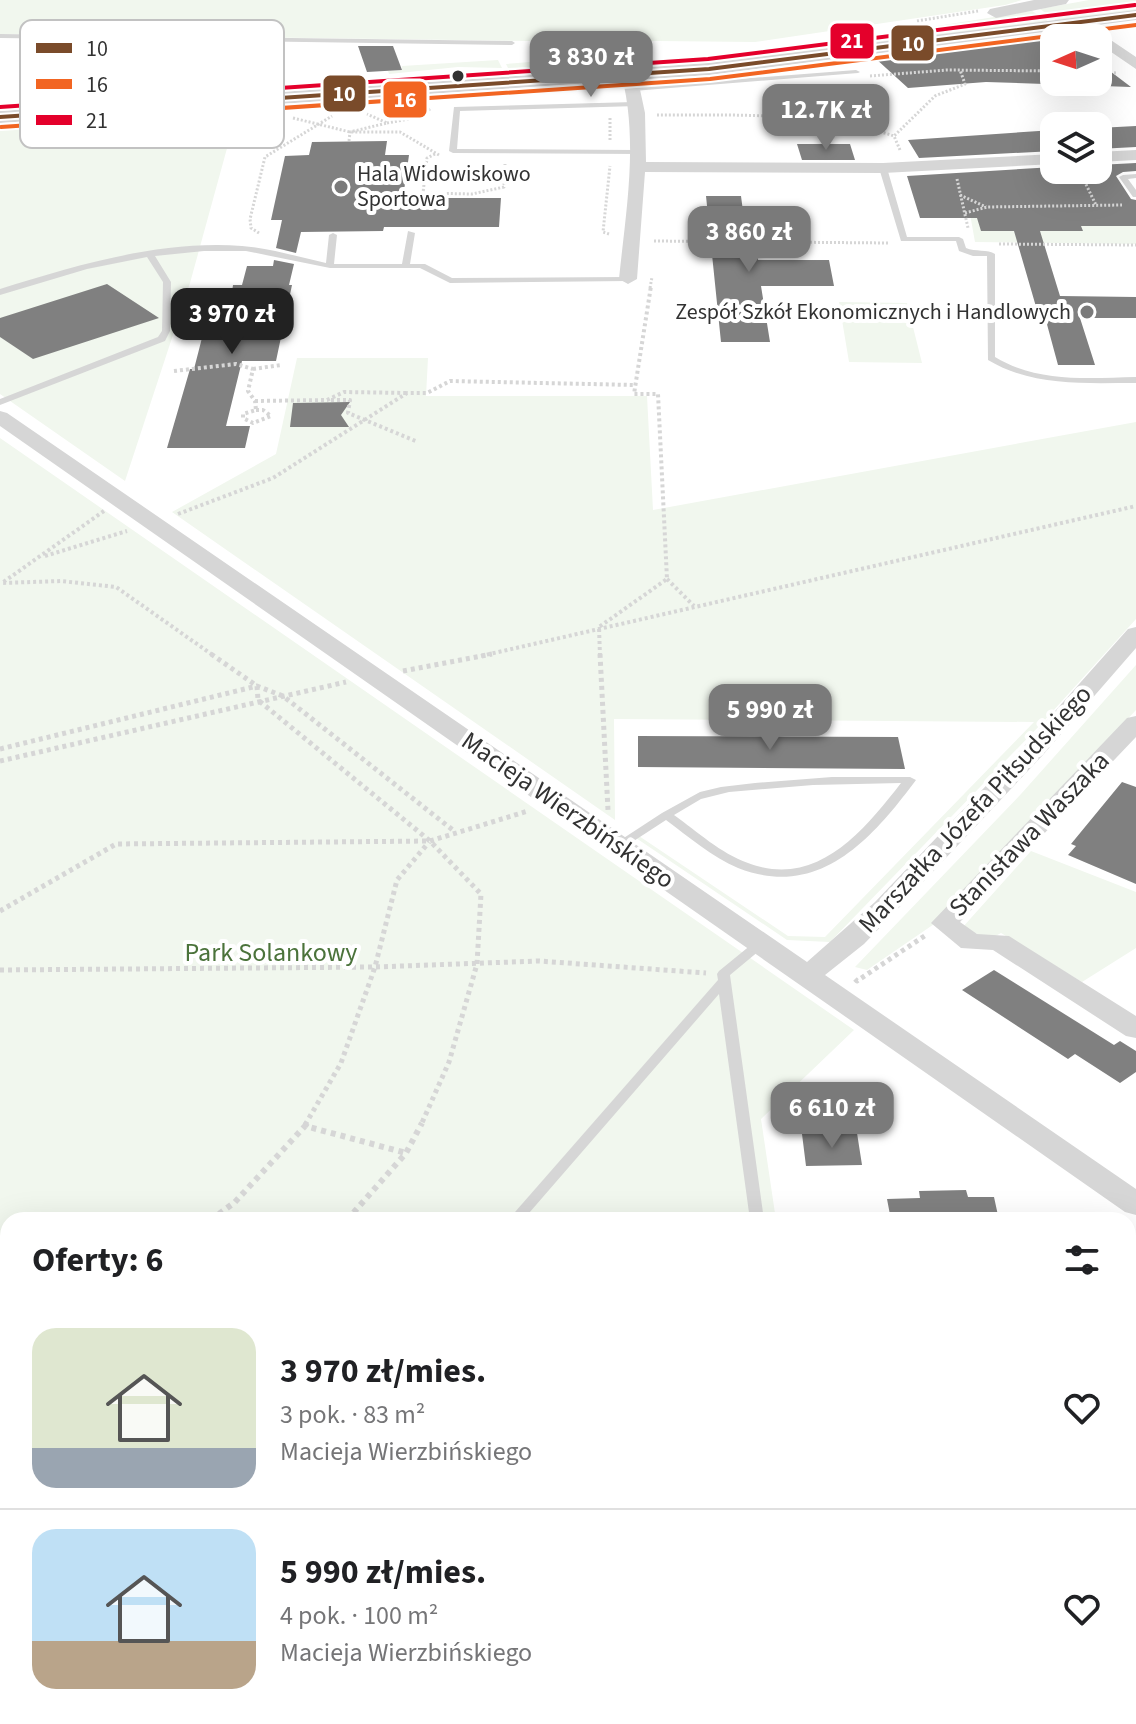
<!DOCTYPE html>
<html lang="pl">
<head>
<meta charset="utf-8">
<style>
	:root { --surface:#fff; --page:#f6f6f6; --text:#202124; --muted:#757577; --line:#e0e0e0; --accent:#7a7a7a }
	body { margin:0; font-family:"Source Sans 3",sans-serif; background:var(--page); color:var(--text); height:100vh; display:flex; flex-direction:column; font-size:30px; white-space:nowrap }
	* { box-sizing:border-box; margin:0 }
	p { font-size:26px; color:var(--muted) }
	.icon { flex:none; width:44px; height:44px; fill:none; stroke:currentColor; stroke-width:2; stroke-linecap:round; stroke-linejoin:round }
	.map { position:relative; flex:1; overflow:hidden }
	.panel { position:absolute; left:0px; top:1212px; width:1136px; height:512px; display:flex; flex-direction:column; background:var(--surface); border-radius:24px 24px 0 0; box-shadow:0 8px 32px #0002 }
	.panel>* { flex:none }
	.needle { width:52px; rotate:267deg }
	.tools { position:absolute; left:1040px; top:24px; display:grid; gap:16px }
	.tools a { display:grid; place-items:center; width:72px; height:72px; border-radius:16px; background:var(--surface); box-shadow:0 8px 32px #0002; font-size:40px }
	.price { position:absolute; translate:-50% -68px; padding:0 18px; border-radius:16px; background:var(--accent); color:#fff; font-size:26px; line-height:52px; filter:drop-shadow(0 2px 4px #0008) }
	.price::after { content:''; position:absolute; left:50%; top:48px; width:24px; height:18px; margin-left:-12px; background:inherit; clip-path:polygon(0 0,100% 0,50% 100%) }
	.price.active { background:#222; color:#fff }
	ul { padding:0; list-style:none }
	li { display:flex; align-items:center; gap:24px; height:200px; padding:0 32px }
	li+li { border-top:2px solid var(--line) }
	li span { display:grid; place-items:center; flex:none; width:224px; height:160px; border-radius:24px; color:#555 }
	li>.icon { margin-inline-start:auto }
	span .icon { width:96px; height:96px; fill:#fffc; stroke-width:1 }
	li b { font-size:34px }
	h2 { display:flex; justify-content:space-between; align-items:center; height:96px; padding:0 32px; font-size:34px }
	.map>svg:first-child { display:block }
</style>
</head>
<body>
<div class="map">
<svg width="1136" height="1724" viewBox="0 0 1136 1724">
	<rect width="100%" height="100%" fill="#fff"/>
	<path fill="#f1f7ee" d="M0 0H1022L1005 5 755 42 559 40 557 66 508 68 506 64 542 61 531 41 0 34Z
		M1089 0H1136V12L1057 21 1040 9Z
		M1032 11 1049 22 749 62 648 67 842 41Z
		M498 60 502 68 458 67 389 74 388 71 402 70V66Z
		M237 112 190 283 125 481 0 394V127Z
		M1136 210V244L975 242 970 214Z
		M839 302 907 303 922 363 849 362Z
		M297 358H428L426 396H647L653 510 1136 422V619L1043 722 830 942 787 940 636 838 639 836 788 936 825 937 1034 722 614 719 615 820 172 512 276 454Z
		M0 438 854 1030 761 1119 776 1220H8V1716H1128V1624L1136 1658V1724H0Z
		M1136 665V710L940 920 867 970 855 967 1021 794Z
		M1031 851 1136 892V948L1082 982 1001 933 990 939 962 928Z"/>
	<path fill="#808080" d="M1062 35 1067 38H1054V82H1098V62L1131 87 986 82 908 88 875 58Z
		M358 46H393L402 70 367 72Z
		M1136 126V147L1098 149V128Z
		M1054 130V151L919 158 908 140Z
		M387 141 385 155H409L403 198H501L499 227H384L383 231 301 232 296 253 276 248 282 220H271L285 156 309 155 312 142Z
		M797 144H850L855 160H802Z
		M1136 163V171L1123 172 1116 176 1131 199 1136 200V226H1081L1083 231H1040L1060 296 1136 297V318H1080L1095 365H1058L1045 317H1039L1014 231H981L977 218H920L907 176 1054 167V170H1098V165Z
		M706 196H741L749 257H758V260H829L834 286H761L770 342H721Z
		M274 260 294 264 289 285H292L276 361H242L226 426H250L245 448H167L190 369H194L212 299H224L226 291 232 292 233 285H242L247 266H273Z
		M107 284 159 318 33 359 0 337V318Z
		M350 402 341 415 349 427H290L293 403Z
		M638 736 898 737 905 769 638 767Z
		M1122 782 1136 787V884L1068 855 1076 846 1071 844Z
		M994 970 1114 1045 1120 1041 1136 1051V1072L1120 1083 1075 1054 1068 1059 962 990Z
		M857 1133 862 1165 806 1166 802 1134Z
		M966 1190 968 1197H994L999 1220H891L887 1199 920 1198 919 1191Z"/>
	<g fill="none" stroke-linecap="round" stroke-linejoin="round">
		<path stroke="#d6d6d6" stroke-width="3" stroke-dasharray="2 2" stroke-linecap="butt" d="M917 21 978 11
			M1098 72 1117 73
			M870 76 947 70 1054 71
			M657 115C732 115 823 112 894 136
			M293 118 350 132H400L439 155
			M610 118V140
			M387 123 414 118 432 108
			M349 141 350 132 387 123 367 114
			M900 150 894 136 935 96 965 84 960 70
			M435 154 427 158 423 193 472 194 504 187 505 164
			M1079 170 1096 205
			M957 179 968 228
			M960 195 986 207
			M965 213 987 207 1122 205
			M259 233 251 228 250 219 265 157 332 116
			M609 234 603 232 610 166
			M654 241 889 243
			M999 244 1136 245
			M650 288 652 277"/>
		<path stroke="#d6d6d6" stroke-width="4" stroke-dasharray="3 3" stroke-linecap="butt" d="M253 369 281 365
			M174 371 236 364 253 369 248 391 255 401 256 410
			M331 400H350L348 413 418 442
			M255 401 327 400 344 392 406 393
			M256 410H263L271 416 253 423 243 418V414Z
			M104 511 2 583 61 581 116 587 214 656
			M178 514 273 478 407 393H427L450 381 635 385
			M45 556 127 531
			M667 579 694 606
			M481 656 1136 506
			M600 656 599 627 667 579 658 394H634L651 286"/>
		<path stroke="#d6d6d6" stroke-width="5" stroke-dasharray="4 4" stroke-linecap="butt" d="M211 654 257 686 258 700 430 841 481 894 477 964 449 1062 421 1125
			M600 654 608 810
			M403 671 492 654
			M0 749 257 686 283 696 454 831
			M0 761 346 682
			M0 911 116 844 430 841 528 811
			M0 970 375 967 539 961 706 973
			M855 979 857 981 926 935
			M305 1125 341 1063 375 967 397 880 429 842"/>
		<path stroke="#d6d6d6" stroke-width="6" stroke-dasharray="5 5" stroke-linecap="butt" d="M305 1126 307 1123
			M211 1220 235 1202 305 1126 406 1153
			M347 1220 406 1153 422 1123
			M0 1291H8
			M0 1322 8 1312
			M0 1520 8 1532
			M0 1546 8 1539"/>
		<path fill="#d6d6d6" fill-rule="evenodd" d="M0 34 512 41 515 43 512 45 243 41 230 94 226 96 222 94 236 41 0 38Z
			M856 70 860 72 858 73 633 91 629 89 633 87Z
			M634 102 638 104 637 106 460 111 457 149 637 150H640V154L453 153 449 151 454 107Z
			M880 166 887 168 907 237H959L963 239 966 248C975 252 988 249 995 254V357C1038 383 1088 378 1136 377V383C1085 383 1033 387 988 360L987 256H973L959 251 956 241H901L879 168Z
			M1136 174V178L1128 179 1136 190V197H1133L1119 177 1123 175Z
			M408 231 415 233 410 264H425L452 278 628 277 632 279 628 281 450 283 420 268H330L246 251H204L155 256 171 282 170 331 165 341 0 405V399L158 337 162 331 163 282 147 257 87 269 0 295V289C77 265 160 240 242 246 270 248 298 257 326 263L329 235 333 233 337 235 334 264H402Z
			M832 777H910L916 780C872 839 819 900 738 868 712 857 689 837 666 820L623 848H615L613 845 662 813 700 792 721 787 755 783ZM901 783C863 832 816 889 748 863 720 853 698 832 674 815L701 799 729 792 813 785Z
			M761 939 765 940 767 943 765 946 730 975 764 1220H750L719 994 523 1220H508L718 980 717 974 719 971 757 940Z
			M799 1716H817V1724H799Z"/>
		<path fill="#d6d6d6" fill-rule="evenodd" d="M1078 18 1136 57V69L1098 43V38C1088 38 1077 30 1071 22Z
			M627 61 635 66 645 113 646 162 883 163 1054 154V164L883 173 645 172 637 279 628 284 619 279C626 209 640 135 619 66Z
			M1136 150V160L1098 162V152Z
			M0 411 7 413 807 962 875 902 1024 746 1128 629 1136 627V648L1042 756 893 914 864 944 825 975 1136 1189V1215L1125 1212 0 426Z
			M1136 716V737L960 922 977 934 1009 936 1136 1016V1038L1126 1036 993 950 961 948 931 923 1127 718Z"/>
		<path fill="#d6d6d6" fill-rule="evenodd" d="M1034 0H1069L1066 4 996 18 987 13 990 9Z
			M1136 10V20L709 75 0 123V111L709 63Z"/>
		<defs>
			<path id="bus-1" d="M0 117 709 69 1136 15"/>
			<path id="bus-2" d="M1 127 710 79 1136 25"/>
			<path id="bus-3" d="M0 107 708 59 1135 5"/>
		</defs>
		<use href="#bus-1" stroke="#fff" stroke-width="8"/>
		<use href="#bus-2" stroke="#fff" stroke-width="8"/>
		<use href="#bus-3" stroke="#fff" stroke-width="8"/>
		<use href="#bus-1" stroke="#7a4b2a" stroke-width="4"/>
		<use href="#bus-2" stroke="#f26522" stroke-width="4"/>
		<use href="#bus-3" stroke="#e4002b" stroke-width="4"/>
	</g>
	<circle fill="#323232" stroke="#fff" stroke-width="3" cx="458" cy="76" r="7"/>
	<g fill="#7a7a7a" stroke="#fff" stroke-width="3">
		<circle cx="341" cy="187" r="8"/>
		<circle cx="1087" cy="312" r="8"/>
	</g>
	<g text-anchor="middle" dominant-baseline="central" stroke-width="8" stroke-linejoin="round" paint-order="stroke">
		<g font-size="22" fill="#323232" stroke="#fff" text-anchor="start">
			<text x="357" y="174">Hala Widowiskowo<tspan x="357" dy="25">Sportowa</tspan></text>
			<text x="1071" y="312" text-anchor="end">Zespół Szkół Ekonomicznych i Handlowych</text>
		</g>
		<g font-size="26" fill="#323232" stroke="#fff">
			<text transform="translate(975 809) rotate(-47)">Marszałka Józefa Piłsudskiego</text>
			<text transform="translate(568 810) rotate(35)">Macieja Wierzbińskiego</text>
			<text transform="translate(1029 834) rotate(-46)">Stanisława Waszaka</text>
		</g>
		<g font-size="26" fill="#4b733b" stroke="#fff">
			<text x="271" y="952">Park Solankowy</text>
		</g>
	</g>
	<rect x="20" y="20" width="264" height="128" rx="12" fill="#fff" stroke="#c2c2c2" stroke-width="2"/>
	<rect x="36" y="43" width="36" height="10" fill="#7a4b2a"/>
	<rect x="36" y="79" width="36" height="10" fill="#f26522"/>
	<rect x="36" y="115" width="36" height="10" fill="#e4002b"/>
	<g font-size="22" fill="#323232">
		<text x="86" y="56">10</text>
		<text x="86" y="92">16</text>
		<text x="86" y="128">21</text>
	</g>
	<g stroke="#fff" stroke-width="3">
		<rect x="829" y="22" width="46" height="38" rx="8" fill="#e4002b"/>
		<rect x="890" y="24" width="45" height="38" rx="8" fill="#7a4b2a"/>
		<rect x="322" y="74" width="45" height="39" rx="8" fill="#7a4b2a"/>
		<rect x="382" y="80" width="46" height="39" rx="8" fill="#f26522"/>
	</g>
	<g font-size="22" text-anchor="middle" font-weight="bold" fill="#fff">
		<text x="852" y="48">21</text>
		<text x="913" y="51">10</text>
		<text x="344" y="101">10</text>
		<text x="405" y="107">16</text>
	</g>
</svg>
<div class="tools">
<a><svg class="needle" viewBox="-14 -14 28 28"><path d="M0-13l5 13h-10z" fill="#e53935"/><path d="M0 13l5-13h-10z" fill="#757577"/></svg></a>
<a><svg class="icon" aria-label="layers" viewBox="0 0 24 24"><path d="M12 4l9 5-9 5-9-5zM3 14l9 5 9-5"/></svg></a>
</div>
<b class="price" style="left:591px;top:99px">3 830 zł</b>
<b class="price" style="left:826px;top:152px">12.7K zł</b>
<b class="price" style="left:749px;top:274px">3 860 zł</b>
<b class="price active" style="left:232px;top:356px">3 970 zł</b>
<b class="price" style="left:770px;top:752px">5 990 zł</b>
<b class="price" style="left:832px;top:1150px">6 610 zł</b>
<section class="panel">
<h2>Oferty: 6<svg class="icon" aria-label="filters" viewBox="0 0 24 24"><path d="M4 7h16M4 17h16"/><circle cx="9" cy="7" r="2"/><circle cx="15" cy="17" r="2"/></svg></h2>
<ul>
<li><span style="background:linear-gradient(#dfe7d0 75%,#9aa5b1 0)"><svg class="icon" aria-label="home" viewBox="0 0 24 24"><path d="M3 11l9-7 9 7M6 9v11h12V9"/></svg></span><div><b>3 970 zł/mies.</b><p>3 pok. · 83 m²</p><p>Macieja Wierzbińskiego</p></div><svg class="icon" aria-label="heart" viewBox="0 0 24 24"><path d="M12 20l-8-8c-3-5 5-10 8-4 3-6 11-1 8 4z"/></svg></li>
<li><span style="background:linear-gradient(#bfe0f5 70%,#b9a48a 0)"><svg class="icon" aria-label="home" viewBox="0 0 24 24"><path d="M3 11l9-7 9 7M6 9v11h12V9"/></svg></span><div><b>5 990 zł/mies.</b><p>4 pok. · 100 m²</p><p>Macieja Wierzbińskiego</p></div><svg class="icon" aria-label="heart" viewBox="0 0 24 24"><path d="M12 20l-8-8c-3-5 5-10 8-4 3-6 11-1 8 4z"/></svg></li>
</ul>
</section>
</div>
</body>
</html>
